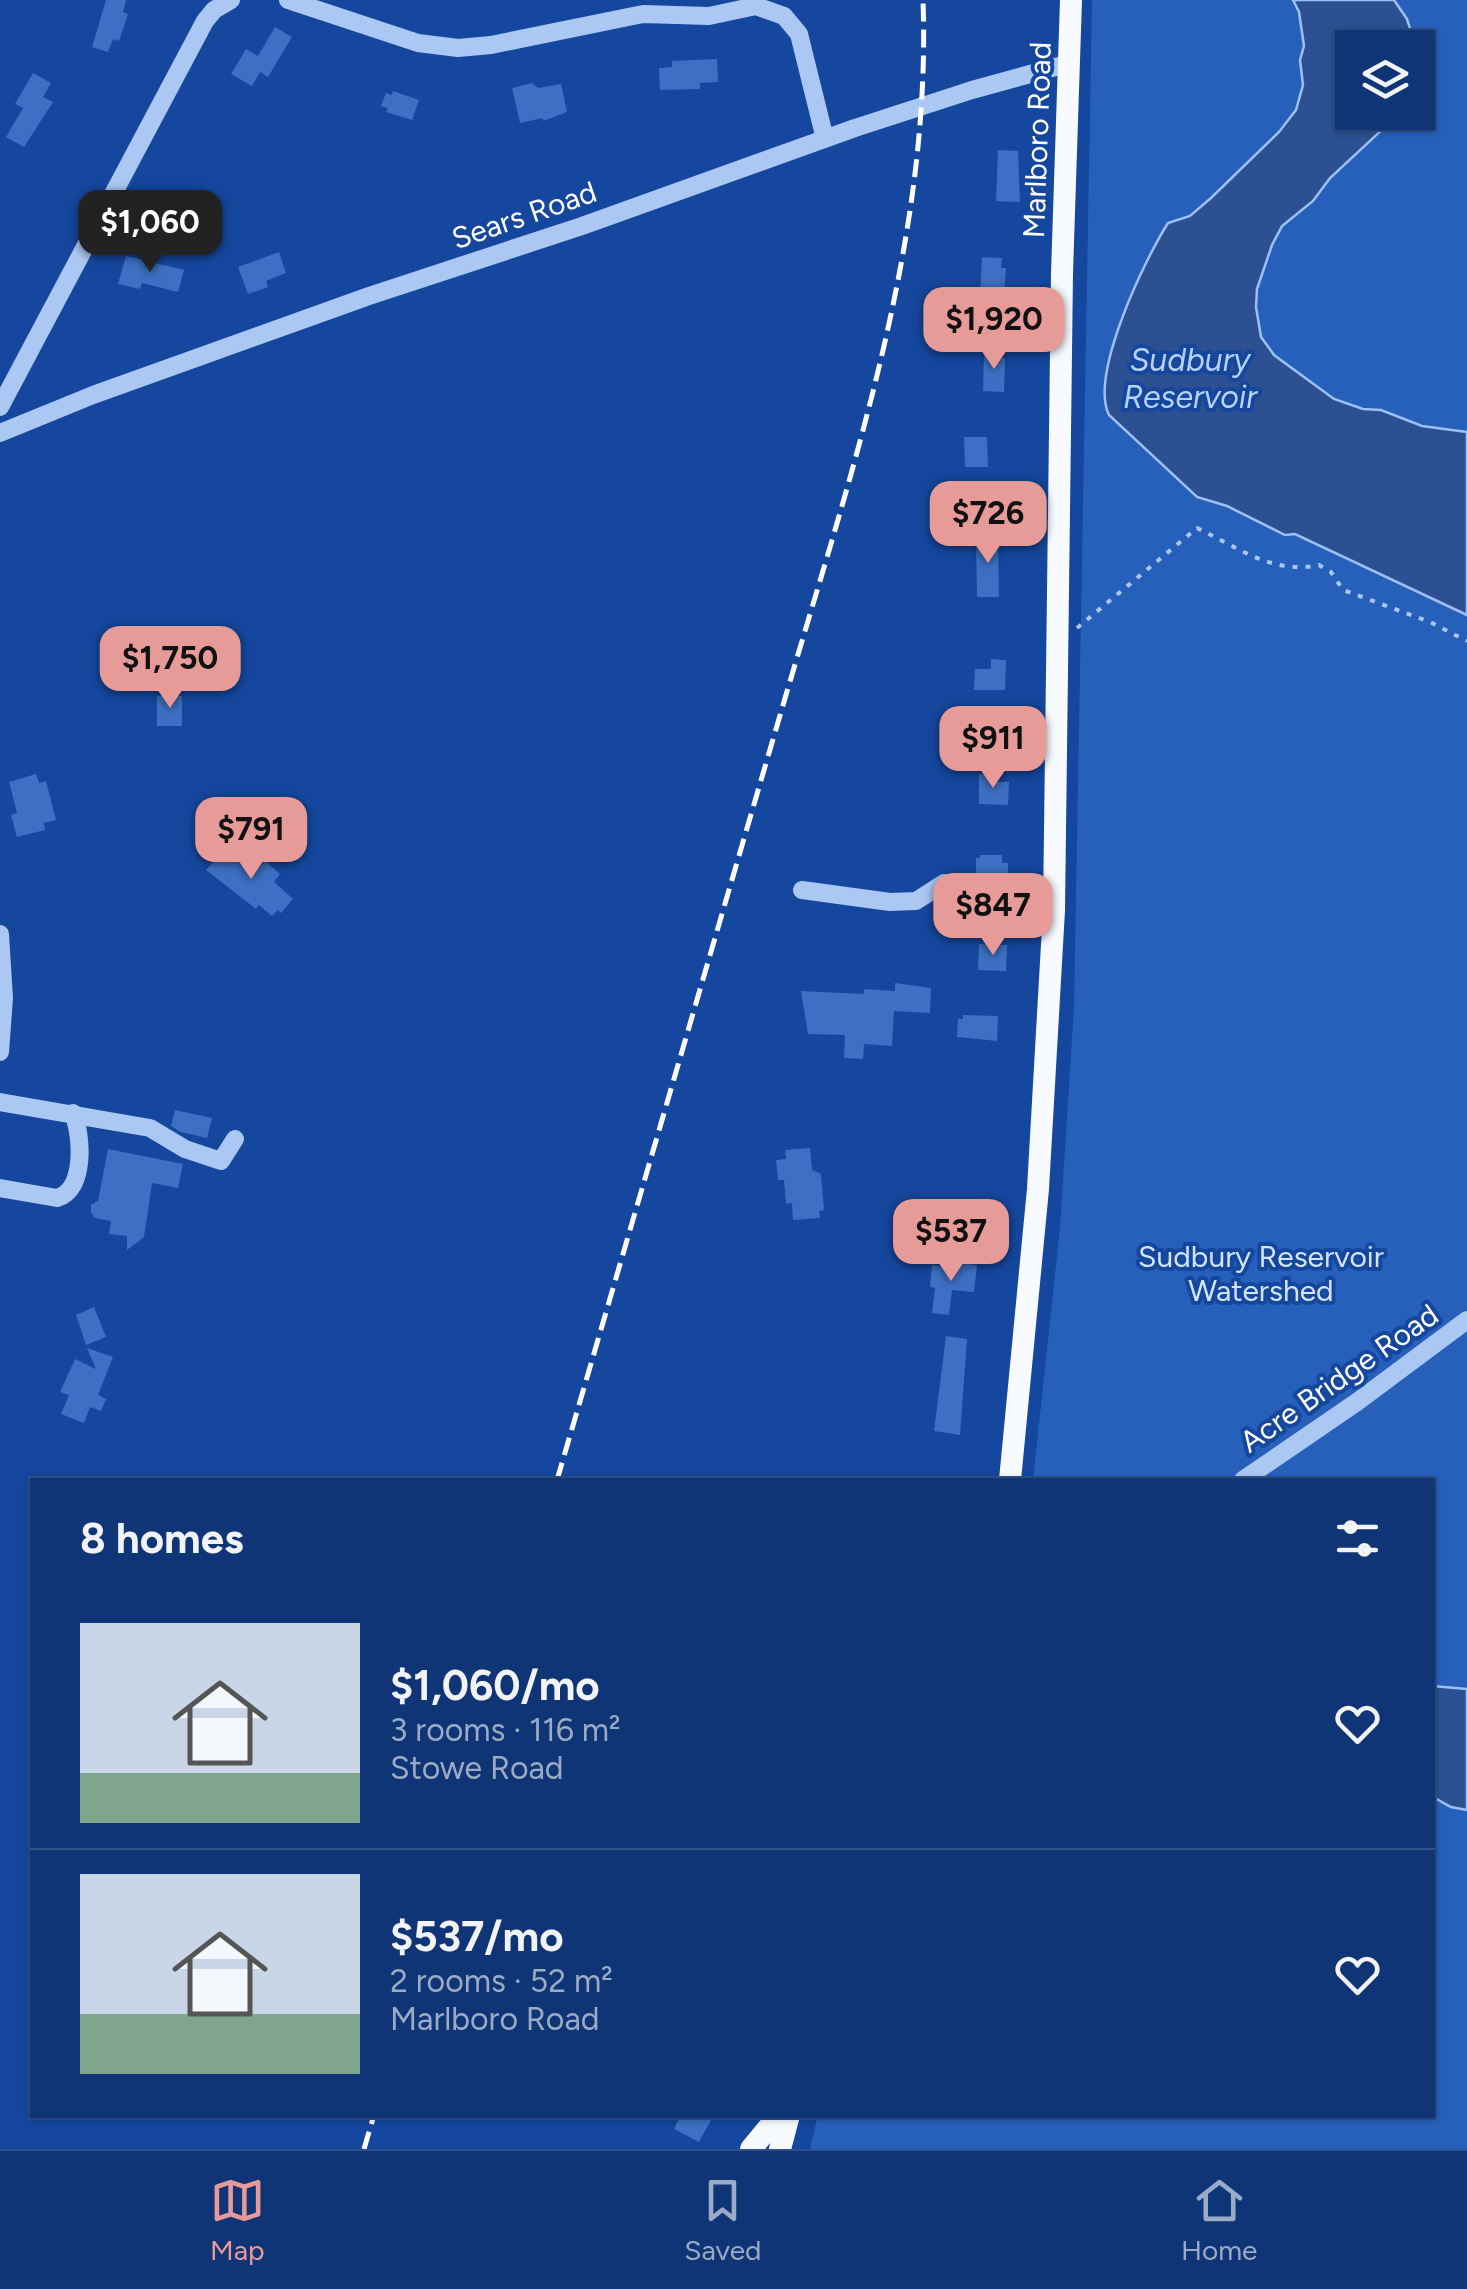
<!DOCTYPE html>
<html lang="en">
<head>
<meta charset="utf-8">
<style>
	:root { --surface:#0f3576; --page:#183d7b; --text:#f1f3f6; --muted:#9babc5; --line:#2f5088; --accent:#e69b98 }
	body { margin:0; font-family:Figtree,sans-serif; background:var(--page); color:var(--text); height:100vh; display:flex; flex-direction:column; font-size:38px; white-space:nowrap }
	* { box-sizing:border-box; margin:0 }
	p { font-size:32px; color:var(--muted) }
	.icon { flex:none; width:55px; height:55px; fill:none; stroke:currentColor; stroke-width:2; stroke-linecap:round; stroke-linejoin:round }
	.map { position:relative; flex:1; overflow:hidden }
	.sheet { position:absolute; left:30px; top:1478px; width:1405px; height:640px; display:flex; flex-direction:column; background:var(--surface); border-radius:0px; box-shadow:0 2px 8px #0004,0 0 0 2px var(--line) }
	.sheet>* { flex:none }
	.controls { position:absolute; left:1335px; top:30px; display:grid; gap:20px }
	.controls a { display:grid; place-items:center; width:100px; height:100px; border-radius:0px; background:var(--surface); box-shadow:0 2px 8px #0004,0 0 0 2px var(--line); font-size:50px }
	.price { position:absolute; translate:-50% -85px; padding:0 22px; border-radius:20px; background:var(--accent); color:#111; font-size:32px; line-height:65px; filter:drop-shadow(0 2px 5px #0008) }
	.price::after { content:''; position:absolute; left:50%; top:60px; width:30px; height:22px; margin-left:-15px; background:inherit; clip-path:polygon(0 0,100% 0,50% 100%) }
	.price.current { background:#222; color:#fff }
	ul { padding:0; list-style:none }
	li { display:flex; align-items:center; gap:30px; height:250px; padding:0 50px }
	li+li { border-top:2px solid var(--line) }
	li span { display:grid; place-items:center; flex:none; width:280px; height:200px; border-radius:0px; color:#555 }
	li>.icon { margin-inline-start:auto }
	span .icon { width:120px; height:120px; fill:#fffc; stroke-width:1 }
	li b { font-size:42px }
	h2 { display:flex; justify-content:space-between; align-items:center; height:120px; padding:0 50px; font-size:42px }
	.tabs { display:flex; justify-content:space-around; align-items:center; height:140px; border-top:2px solid var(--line); background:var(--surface); font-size:28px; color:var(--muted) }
	.tabs a { display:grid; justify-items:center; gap:5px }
	.tabs .current { color:var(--accent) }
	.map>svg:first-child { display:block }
</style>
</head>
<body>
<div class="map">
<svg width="1467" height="2149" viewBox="0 0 1467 2149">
	<rect width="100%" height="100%" fill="#14479d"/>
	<path fill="#2760bb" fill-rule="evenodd" d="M1092 0H1467V2149H810L818 2115H1432V1480H1033L1060 1228 1074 1007ZM1352 48H1418V112H1352Z"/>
	<path fill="#2c5091" stroke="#9dc1f6" stroke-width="2.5" d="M1293 0H1394L1407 19 1416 47 1352 48V112L1396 113 1385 127 1330 178 1313 201 1282 226 1272 245 1257 289 1256 307 1261 337 1274 355 1334 399 1363 409 1381 410 1422 426 1467 432V615L1295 534 1285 535 1227 506 1197 497 1109 415C1089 375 1145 259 1168 223L1190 216 1211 198 1279 132 1296 110 1303 85 1300 60 1304 46 1299 12Z
		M1432 1686 1467 1689V1810L1451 1807 1433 1797Z"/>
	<path fill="#3d70c4" d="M106 0H126L123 12 128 14 119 41 113 39 108 52 92 47Z
		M275 27 292 37 268 77 260 72 252 86 231 74 246 49 258 56Z
		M717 59 718 82 700 83V89L660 90 659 68 672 67V61Z
		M33 73 51 83 43 97 53 102 24 147 6 137 23 108 15 104Z
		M532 83 538 88 561 84 567 112 543 121V118L520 123 512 88Z
		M393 91 419 100 412 120 386 112 388 108 381 106 386 93 392 95Z
		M998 150 1018 151 1020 202 996 201Z
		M279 252 286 273 266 281 268 287 248 294 238 267Z
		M126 256 184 270 178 292 142 283 140 289 118 284Z
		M982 257 1002 258 1001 268H1006L1004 296 980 295Z
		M984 351H999L998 358H1005L1004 392 983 391Z
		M964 437H987L988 467H965Z
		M998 535 999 597H977L976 536Z
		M991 659 1006 660 1005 690H974L975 669H991Z
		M157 696H182V726H157Z
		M36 774 39 783 46 781 56 820 44 823 45 830 17 837 11 815 17 813 9 782Z
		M979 774H996V782H1009L1008 805 979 804Z
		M227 847 247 864 250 861 259 868 265 861 280 874 274 882 293 899 281 913 278 910 272 916 259 905 256 909 206 870Z
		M980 855H1002V863H1008V878L976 876V858H980Z
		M979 944 1007 945 1006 971 978 970Z
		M895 983 931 988 930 1013 894 1011 892 1046 864 1044 863 1059 844 1058 845 1035 808 1034 801 991 864 994V989L895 991Z
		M963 1015 998 1016 997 1041 957 1037 958 1019H963Z
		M175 1110 212 1118 207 1138 181 1132 171 1126Z
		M810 1148 812 1170 821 1174 824 1210 819 1211 820 1218 793 1220 792 1203 786 1204 784 1180H778L776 1160 786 1159 785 1150Z
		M108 1149 183 1164 178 1188 152 1183 144 1237 127 1250V1236L109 1234 111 1221 95 1218 91 1213V1205L98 1201Z
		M952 1262 977 1265 974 1292 952 1290 949 1315 932 1313 935 1288 930 1287 932 1265 951 1267Z
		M94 1307 106 1337 86 1345 76 1315Z
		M946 1336 967 1339 960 1435 934 1431Z
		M87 1348 113 1357 98 1395 106 1399 101 1411 90 1407 84 1423 61 1414 69 1395 60 1392 75 1359 96 1369Z
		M681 2115H702L711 2120 699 2142 674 2129Z"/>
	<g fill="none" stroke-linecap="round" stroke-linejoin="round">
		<path stroke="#abc7f3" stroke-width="4" stroke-dasharray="5 8" stroke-linecap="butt" d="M1077 628 1197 528C1237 547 1273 575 1319 565L1331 572 1343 590 1430 622 1467 641"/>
		<path stroke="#abc7f3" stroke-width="18" d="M288 0 418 43 458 48 491 45 643 14 709 16 756 6 784 16 799 34 825 139
			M0 407 205 21 214 10 231 0
			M0 433 93 395 369 296 582 226 855 128 972 90 1070 63
			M802 890 890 902 916 901 944 883 998 893 1054 894
			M0 934 4 998 0 1052
			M0 1102 150 1128 185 1149 221 1161 235 1139
			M0 1188 57 1198C86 1190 82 1135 73 1113
			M1243 1480 1357 1402 1467 1320"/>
		<path stroke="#f7faff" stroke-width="22" d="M1010 1480 1038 1189 1054 910 1062 273 1071 0
			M751 2149 779 2115
			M780 2149 789 2115"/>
		<path stroke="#fff" stroke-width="5" stroke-dasharray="18 8" stroke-linecap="butt" d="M557 1480C632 1224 706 968 781 712 848 482 932 243 923 0
			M364 2149 374 2115"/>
	</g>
	<g text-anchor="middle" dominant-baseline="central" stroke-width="8" stroke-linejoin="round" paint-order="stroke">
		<g font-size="30" fill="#fff" stroke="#14479d">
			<text transform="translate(1037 140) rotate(-88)">Marlboro Road</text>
			<text transform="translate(524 215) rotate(-19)">Sears Road</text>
			<text transform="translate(1339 1378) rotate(-35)">Acre Bridge Road</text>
		</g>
		<g font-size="30" fill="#d3e4fd" stroke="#14479d">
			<text x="1261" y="1256">Sudbury Reservoir<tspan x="1261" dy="34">Watershed</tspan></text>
		</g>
		<g font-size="32" font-style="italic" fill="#b8d2fa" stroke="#14479d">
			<text x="1190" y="360">Sudbury<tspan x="1190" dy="37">Reservoir</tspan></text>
		</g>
	</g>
</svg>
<div class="controls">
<a><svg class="icon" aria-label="layers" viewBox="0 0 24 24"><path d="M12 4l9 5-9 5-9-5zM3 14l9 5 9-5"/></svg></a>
</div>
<b class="price current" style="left:150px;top:275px">$1,060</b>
<b class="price" style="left:994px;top:372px">$1,920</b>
<b class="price" style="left:988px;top:566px">$726</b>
<b class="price" style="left:170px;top:711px">$1,750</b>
<b class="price" style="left:993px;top:791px">$911</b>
<b class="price" style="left:251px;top:882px">$791</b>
<b class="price" style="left:993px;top:958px">$847</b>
<b class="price" style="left:951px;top:1284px">$537</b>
<section class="sheet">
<h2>8 homes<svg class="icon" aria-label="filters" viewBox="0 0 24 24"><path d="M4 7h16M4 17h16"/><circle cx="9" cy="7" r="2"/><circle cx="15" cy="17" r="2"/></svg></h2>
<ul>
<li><span style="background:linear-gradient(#c9d6e8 75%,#7fa58c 0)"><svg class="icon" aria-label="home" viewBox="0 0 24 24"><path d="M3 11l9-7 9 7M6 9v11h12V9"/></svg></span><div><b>$1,060/mo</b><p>3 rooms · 116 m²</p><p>Stowe Road</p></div><svg class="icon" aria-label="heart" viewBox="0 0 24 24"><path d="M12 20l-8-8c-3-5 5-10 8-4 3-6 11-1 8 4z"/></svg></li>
<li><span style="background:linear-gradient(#c9d6e8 70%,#7fa58c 0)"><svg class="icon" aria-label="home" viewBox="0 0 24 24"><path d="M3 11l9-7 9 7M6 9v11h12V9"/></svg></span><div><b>$537/mo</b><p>2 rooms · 52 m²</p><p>Marlboro Road</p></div><svg class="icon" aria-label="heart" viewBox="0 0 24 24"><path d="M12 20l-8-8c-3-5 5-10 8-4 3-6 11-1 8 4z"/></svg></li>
</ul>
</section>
</div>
<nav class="tabs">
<a class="current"><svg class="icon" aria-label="map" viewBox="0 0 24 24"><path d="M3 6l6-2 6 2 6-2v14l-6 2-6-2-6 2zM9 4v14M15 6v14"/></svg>Map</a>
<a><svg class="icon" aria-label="saved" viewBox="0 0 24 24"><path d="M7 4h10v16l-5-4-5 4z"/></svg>Saved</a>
<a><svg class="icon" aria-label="home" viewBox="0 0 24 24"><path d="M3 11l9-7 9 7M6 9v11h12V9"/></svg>Home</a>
</nav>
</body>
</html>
